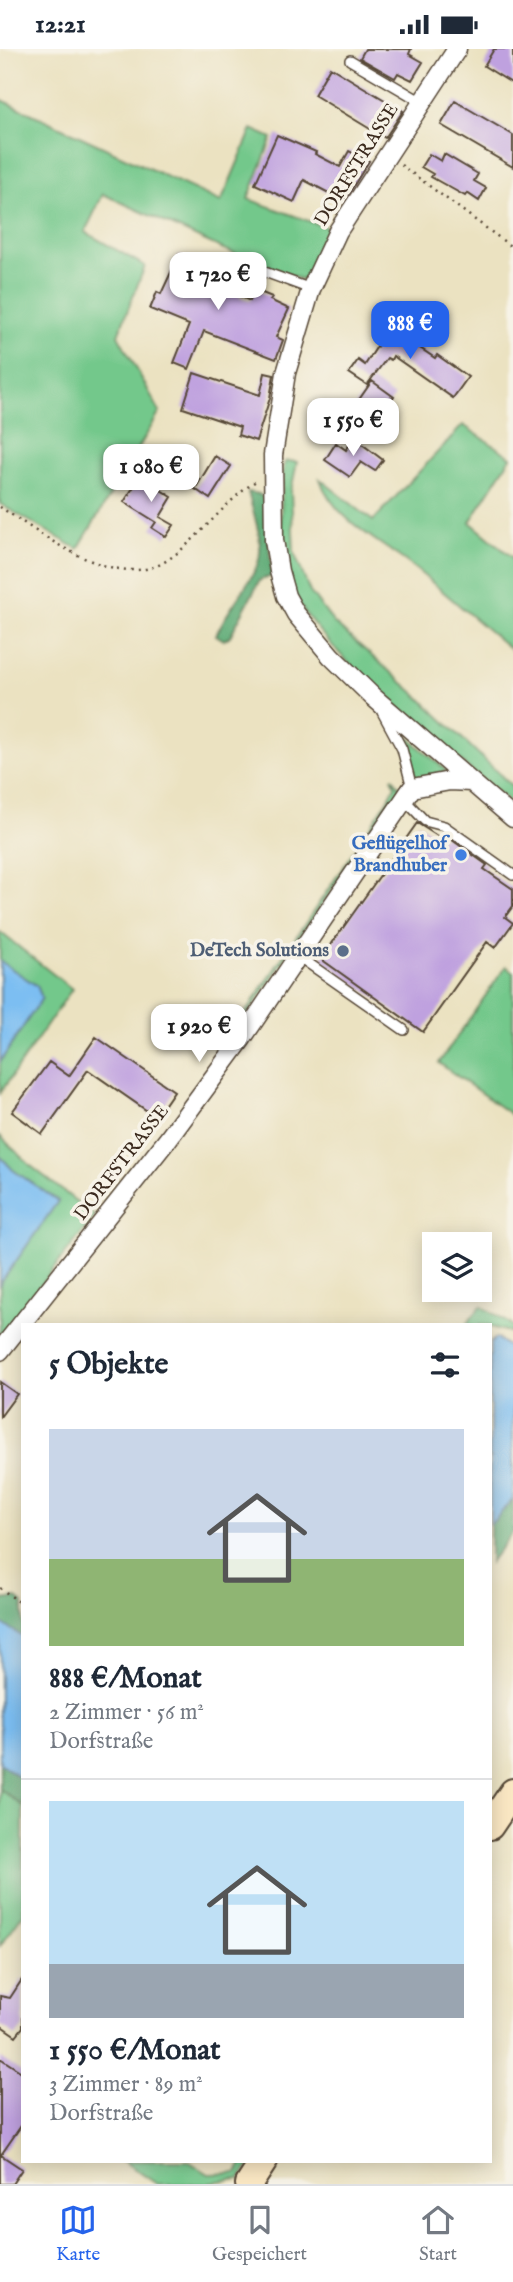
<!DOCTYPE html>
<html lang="de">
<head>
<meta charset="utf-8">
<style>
	:root { --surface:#fff; --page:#f2f2f3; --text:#1f2937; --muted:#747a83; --line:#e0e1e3; --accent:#2563eb }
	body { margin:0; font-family:"IM FELL English",serif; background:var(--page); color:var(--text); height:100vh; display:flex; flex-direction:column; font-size:26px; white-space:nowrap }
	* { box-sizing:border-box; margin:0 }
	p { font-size:23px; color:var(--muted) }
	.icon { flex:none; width:38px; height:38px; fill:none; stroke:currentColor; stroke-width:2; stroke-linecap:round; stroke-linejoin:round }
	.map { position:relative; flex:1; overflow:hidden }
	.sheet { position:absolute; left:21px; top:1274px; width:471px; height:840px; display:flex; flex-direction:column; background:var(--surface); border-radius:0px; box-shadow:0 4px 18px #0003 }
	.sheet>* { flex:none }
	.buttons { position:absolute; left:422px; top:1183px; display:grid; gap:14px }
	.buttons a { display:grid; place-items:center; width:70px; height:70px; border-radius:0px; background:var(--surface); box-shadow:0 4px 18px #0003; font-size:35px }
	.price { position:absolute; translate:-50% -60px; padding:0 16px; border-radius:14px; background:#fff; color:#222; font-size:23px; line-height:46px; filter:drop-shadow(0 2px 4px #0008) }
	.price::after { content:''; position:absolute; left:50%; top:42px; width:21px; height:16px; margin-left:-10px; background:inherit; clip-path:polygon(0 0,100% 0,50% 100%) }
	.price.on { background:var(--accent); color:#fff }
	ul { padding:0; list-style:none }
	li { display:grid; align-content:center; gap:14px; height:371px; padding:0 28px }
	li+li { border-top:2px solid var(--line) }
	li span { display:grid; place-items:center; height:217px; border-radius:0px; color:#555 }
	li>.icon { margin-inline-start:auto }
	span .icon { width:126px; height:126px; fill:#fffc; stroke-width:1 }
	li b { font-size:30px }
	h2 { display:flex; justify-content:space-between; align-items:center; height:84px; padding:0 28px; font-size:30px }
	.status { display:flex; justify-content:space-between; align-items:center; height:49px; padding:0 35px; background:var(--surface); direction:ltr }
	.status svg { height:19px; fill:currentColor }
	.dock { display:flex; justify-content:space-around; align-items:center; height:98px; border-top:2px solid var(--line); background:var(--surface); font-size:19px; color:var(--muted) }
	.dock a { display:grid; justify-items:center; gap:4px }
	.dock .on { color:var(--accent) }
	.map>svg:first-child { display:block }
</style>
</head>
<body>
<div class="status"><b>12:21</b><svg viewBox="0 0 49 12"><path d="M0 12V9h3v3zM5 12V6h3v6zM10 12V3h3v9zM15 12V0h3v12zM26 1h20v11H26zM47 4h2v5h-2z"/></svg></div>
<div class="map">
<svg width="513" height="2135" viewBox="0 0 513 2135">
	<rect width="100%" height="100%" fill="#f7f3e8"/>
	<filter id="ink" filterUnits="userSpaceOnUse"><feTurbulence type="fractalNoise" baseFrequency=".0143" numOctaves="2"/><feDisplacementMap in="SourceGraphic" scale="14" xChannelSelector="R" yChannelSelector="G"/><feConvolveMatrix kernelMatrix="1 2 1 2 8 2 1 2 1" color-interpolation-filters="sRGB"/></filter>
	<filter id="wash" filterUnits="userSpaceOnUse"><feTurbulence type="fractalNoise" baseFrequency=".00686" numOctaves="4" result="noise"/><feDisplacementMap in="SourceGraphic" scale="28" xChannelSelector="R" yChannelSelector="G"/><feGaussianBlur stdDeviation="1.57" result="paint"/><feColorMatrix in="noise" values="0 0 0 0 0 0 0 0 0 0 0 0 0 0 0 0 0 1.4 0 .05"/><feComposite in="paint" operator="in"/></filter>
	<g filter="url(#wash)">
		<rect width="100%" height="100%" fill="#ebe2c1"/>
		<path fill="#73c88b" stroke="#577954" stroke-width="2" d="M0 50 221 153 252 80 272 89 248 150 331 180 308 230 302 231 221 199 103 145 85 183 145 217 118 286 160 363 78 500 0 455Z
			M463 376 511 408 470 473 513 509V602C479 574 447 545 413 518 382 493 333 471 320 430L373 472Z
			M286 412 297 413 291 442 294 503 310 543 334 574 419 648 513 738V756C455 707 393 660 340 605 322 585 304 567 292 542 276 506 281 454 284 415Z
			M395 677 447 722 416 730 407 699Z
			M392 728 402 740 400 744 362 796 221 1005 219 1003 388 751 395 737Z
			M0 883 72 940 0 1044V1013L42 949 37 937 0 912Z
			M506 917 513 923V1067L439 1014Z
			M0 1087 31 1117 95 1167 0 1288V1235L58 1152 13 1121 0 1107Z
			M481 1257 513 1277V1284L490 1278V1276H466Z
			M0 1740 23 1757V1865L0 1897Z
			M123 2112H188L209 2125 237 2124 245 2112H253L240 2130 210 2133 208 2135H157Z"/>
		<path fill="#5eac77" stroke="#4c6b4a" stroke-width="2" d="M248 443 259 445 265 450 272 527 260 531 230 587 224 591 216 586 221 576C231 557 247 538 256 519 267 497 253 465 248 443Z
			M513 1450V1483L490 1513V1476Z
			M17 1549 23 1554V1588L0 1573V1551Z
			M0 1714 23 1731V1757L0 1740Z"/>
		<path fill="#7cbef2" stroke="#5c7488" stroke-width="2" d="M0 912 37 937 42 949 0 1013Z
			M0 1107 13 1121 58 1152 0 1235Z
			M496 1289 513 1301V1450L490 1476V1294Z
			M0 1573 23 1588V1731L0 1714Z"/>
		<g id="blocks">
			<path fill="#bfa1df" d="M365 0H411L409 5 423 13 412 31 398 24 395 29 360 9Z
				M494 0H513V35L484 17Z
				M330 18 403 62 385 89 314 46Z
				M455 52 513 86V118L441 76Z
				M277 86 316 103 315 105 340 118 349 102 369 112 344 152 304 131 294 153 255 135Z
				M429 105 441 112 444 105 478 125 474 132 486 139 479 152 467 144 465 147 431 128 433 125 421 118Z
				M179 206 213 221 209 228 215 236 250 252 255 241 272 248 270 251 289 260 276 288 283 291 276 310 204 282 189 320 174 314 189 276 150 260 157 243 161 245Z
				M396 268 412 279 405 289 435 309 437 306 468 328 453 349 393 307 391 311 387 309 367 336 349 324 358 311 365 316Z
				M194 324 260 346 265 324 274 326 270 349 256 392 238 386 240 378 183 359Z
				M372 332 394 348 371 380 349 365Z
				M354 389 383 411 375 422 361 413 350 428 325 411 336 394 346 401Z
				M215 407 231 417 210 450 195 440Z
				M140 428 172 448 160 468 174 476 166 488 152 479 156 473 124 453Z
				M417 774 442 790 445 786 487 816 484 820 513 840V857L505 868 513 874 495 899 487 893 423 983 321 910Z
				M96 988 174 1042 156 1068 88 1021 42 1085 12 1063 49 1013 69 1027Z
				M0 1333 17 1345 0 1368Z
				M23 1929V1978L16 1987 0 1976V1947L10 1949Z
				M0 2009 23 2024V2074L1 2106 22 2120 12 2135H0Z"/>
		</g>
	</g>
	<g filter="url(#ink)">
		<use href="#blocks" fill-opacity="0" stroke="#554636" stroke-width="2"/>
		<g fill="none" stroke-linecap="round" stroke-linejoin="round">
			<defs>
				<path id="lane" d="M350 11 422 53
					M216 227 224 231 240 214 311 240
					M382 663 402 700 412 739
					M404 750 425 772 444 777 513 826
					M298 907 404 981"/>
				<path id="street" d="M457 0 338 182 311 240 286 324 273 406 274 491 279 522 286 547 296 565 331 607 372 647 513 769
					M0 1302 168 1090 241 991 412 739 450 732 471 733"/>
				<path id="secondary" d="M490 1777 513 1743
					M249 2135 264 2112"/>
			</defs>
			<use href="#lane" stroke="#554636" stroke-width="12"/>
			<use href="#street" stroke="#554636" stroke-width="21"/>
			<use href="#secondary" stroke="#554636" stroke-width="30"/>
			<path stroke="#554636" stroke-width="2.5" stroke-dasharray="2 5" stroke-linecap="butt" d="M401 116 513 199
				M0 458C42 485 118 546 169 510 201 488 223 454 256 432
				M0 1539 23 1556"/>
			<use href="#lane" stroke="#fff" stroke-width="9"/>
			<use href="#street" stroke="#fff" stroke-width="18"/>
			<use href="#secondary" stroke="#fae7c3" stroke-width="26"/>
		</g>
	</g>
	<circle fill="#3f7fe0" stroke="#f7f3e8" stroke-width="2.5" cx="461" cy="806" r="7"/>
	<circle fill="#5c6f8a" stroke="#f7f3e8" stroke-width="2.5" cx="343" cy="902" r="7"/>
	<g text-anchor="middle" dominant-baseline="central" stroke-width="7" stroke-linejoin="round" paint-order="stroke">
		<g font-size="19" fill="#3b2a1e" stroke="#f7f3e8">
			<text transform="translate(357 116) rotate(-58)">DORFSTRASSE</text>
			<text transform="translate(122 1114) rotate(-52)">DORFSTRASSE</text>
		</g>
		<g font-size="19" font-weight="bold" fill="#366cbe" stroke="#f7f3e8" text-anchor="end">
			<text x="447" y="795">Geflügelhof<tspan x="447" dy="22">Brandhuber</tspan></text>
		</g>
		<g font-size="19" font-weight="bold" fill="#4e5e75" stroke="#f7f3e8" text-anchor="end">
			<text x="329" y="902">DeTech Solutions</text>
		</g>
	</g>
</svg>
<div class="buttons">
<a><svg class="icon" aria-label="layers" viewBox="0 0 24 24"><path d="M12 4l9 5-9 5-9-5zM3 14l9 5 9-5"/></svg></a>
</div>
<b class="price" style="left:218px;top:263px">1 720 €</b>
<b class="price on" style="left:410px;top:312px">888 €</b>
<b class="price" style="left:353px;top:409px">1 550 €</b>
<b class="price" style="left:151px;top:455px">1 080 €</b>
<b class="price" style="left:199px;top:1015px">1 920 €</b>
<section class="sheet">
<h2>5 Objekte<svg class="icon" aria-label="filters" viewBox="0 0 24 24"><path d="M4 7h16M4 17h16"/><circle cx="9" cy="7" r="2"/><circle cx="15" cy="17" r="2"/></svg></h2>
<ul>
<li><span style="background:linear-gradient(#c9d6e8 60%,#8fb573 0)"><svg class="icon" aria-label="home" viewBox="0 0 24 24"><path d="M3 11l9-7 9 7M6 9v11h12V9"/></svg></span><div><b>888 €/Monat</b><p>2 Zimmer · 56 m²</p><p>Dorfstraße</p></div></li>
<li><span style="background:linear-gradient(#bfe0f5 75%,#9aa5b1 0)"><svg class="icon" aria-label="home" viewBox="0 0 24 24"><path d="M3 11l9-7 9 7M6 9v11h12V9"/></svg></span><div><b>1 550 €/Monat</b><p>3 Zimmer · 89 m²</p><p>Dorfstraße</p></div></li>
</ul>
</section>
</div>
<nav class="dock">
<a class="on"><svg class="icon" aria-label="map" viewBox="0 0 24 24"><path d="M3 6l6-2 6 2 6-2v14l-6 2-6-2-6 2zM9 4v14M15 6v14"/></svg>Karte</a>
<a><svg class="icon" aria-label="saved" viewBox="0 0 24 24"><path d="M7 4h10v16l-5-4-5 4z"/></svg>Gespeichert</a>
<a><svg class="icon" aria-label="home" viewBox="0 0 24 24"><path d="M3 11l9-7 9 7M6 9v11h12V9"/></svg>Start</a>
</nav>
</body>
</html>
